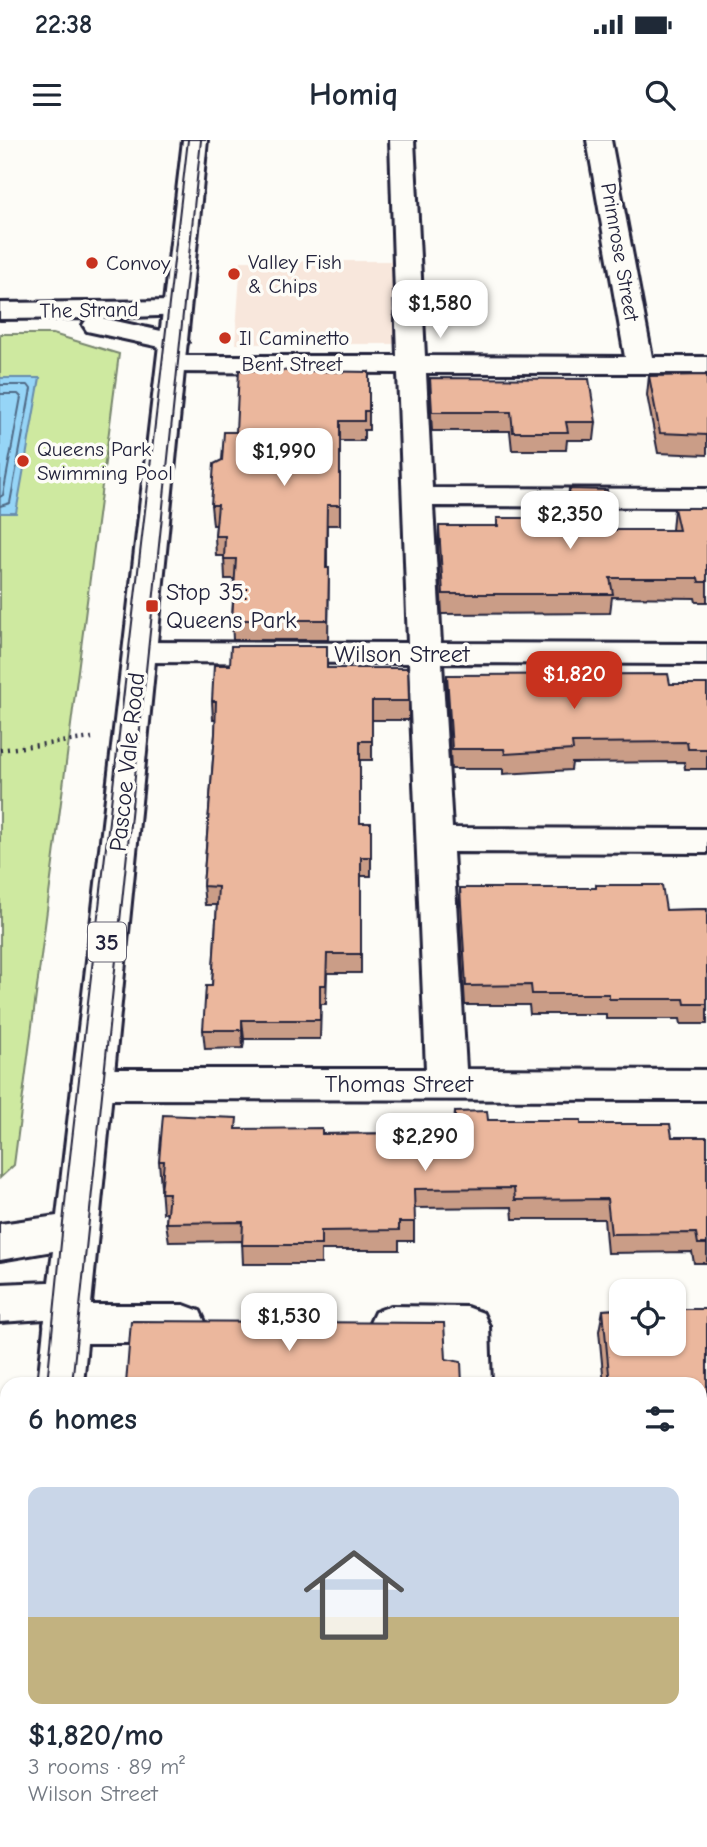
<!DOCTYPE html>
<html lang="en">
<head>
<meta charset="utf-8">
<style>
	:root { --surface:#fff; --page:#f6f6f7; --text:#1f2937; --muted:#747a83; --accent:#c8321e }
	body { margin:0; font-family:"Comic Neue",sans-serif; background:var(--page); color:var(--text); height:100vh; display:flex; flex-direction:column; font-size:26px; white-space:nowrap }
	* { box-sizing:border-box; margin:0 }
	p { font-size:23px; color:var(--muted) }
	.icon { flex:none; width:38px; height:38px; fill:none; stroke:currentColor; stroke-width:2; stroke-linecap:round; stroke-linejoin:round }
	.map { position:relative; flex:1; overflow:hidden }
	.panel { position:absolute; left:0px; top:1237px; width:707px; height:471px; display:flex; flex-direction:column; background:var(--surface); border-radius:21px 21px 0 0; box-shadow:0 2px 5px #0004 }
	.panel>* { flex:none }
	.controls { position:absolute; left:609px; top:1139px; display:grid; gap:14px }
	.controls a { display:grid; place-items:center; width:77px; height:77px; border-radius:14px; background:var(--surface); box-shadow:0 2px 5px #0004; font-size:35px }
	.price { position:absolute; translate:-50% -60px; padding:0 16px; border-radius:14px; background:#fff; color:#222; font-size:23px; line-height:46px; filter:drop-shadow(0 2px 4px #0008) }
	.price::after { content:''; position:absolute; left:50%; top:42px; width:21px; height:16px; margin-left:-10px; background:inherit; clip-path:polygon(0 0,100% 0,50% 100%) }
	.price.selected { background:var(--accent); color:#fff }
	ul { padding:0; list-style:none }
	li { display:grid; align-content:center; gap:14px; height:371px; padding:0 28px }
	li span { display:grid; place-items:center; height:217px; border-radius:14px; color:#555 }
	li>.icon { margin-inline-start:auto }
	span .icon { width:126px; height:126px; fill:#fffc; stroke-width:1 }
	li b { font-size:30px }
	h2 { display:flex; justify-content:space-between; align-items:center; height:84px; padding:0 28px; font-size:30px }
	.status { display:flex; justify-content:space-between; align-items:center; height:49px; padding:0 35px; background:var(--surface); direction:ltr }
	.status svg { height:19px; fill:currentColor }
	header { display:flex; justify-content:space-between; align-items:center; height:91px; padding:0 28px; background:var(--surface); font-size:32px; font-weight:800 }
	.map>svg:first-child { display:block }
</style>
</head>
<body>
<div class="status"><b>22:38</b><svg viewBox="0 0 49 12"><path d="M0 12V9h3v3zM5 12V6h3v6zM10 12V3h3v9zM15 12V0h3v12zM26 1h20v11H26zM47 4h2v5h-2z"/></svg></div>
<header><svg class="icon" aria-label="menu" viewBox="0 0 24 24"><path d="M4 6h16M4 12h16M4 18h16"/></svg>Homiq<svg class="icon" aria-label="search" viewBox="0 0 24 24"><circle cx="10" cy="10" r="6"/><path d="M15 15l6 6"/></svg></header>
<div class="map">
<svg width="707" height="1707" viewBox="0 0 707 1707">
	<rect width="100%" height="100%" fill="#fdfcf7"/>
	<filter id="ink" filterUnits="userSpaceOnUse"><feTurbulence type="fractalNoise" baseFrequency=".0143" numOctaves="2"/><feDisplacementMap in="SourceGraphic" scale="14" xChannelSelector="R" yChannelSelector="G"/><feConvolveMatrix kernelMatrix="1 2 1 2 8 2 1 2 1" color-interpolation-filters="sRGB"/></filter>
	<g filter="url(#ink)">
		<path fill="#f8e7dc" d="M241 121H423L427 204H235Z"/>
		<path fill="#cee9a0" stroke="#78866e" stroke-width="2" d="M0 194H53L119 214 14 1025 0 1038Z"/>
		<path fill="#96d5f7" stroke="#688dac" stroke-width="2" d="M0 238H40L16 373H0Z"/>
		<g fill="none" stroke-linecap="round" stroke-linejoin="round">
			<path stroke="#506a86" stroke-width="2" d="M0 245H28L31 249 10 363 0 366
				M0 254H18L21 257 3 355 0 357"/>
			<defs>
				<path id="minor" d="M390 0H414L425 216 625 217 587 0H611L652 217H707V233H426L432 348 707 349V367L433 366 441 503 707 504V524L442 523 452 688 707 689V713L453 712 466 929 707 930V960L92 959 78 955 72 944 78 933 92 929H426L409 523 139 522 127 519 123 512 127 505 139 502 408 503 398 233 172 232 162 230 158 224 162 218 172 216H397Z
					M177 161 186 163 190 169 186 175 102 178 184 196 188 202 184 208 174 210 87 191 83 185 87 179 93 178 0 179V163Z
					M66 1165H184L200 1171 206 1184 200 1197 184 1203H66L50 1197 44 1184 50 1171Z
					M391 1166 467 1167 483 1173 489 1186 491 1244H447L445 1205 391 1204 375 1198 369 1185 375 1172Z
					M463 1701H517V1707H463Z"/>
				<path id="major" d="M183 0H207L83 1244H38L45 1179 0 1182V1144L49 1142 53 1111 0 1120V1084L57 1076Z
					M7 1675V1701H35V1707H0V1678Z"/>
			</defs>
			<use href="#minor" stroke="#22223b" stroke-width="6"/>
			<use href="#major" stroke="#22223b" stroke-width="6"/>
			<path stroke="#22223b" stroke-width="4.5" stroke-dasharray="2 5" stroke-linecap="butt" d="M0 610 92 598"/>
			<use href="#minor" fill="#fdfcf7" fill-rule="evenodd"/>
			<use href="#major" fill="#fdfcf7" fill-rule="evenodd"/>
			<path stroke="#22223b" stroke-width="2" d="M47 1244 67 1043 188 0
				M72 1244 201 0
				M0 1646 7 1586
				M22 1701V1707"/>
		</g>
		<path fill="#ca9d87" stroke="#22223b" stroke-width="2" d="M369 232V290H364V301H340V385H327V428H329L328 500H233L232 480 234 439H225L224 416H216L215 396 216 385H213L211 365 222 320 236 292Z
			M707 235V315L658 313 647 255 649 236Z
			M430 238 596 282 594 300H567L566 310H512L510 291H432L430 256Z
			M569 349 613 390H672L674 368H707V462H696L695 458 612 457 610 473 442 474 438 406 439 386H497V378H553L554 361H568Z
			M328 528 409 561V580H372V620H360V683L371 717V736H361V833H327L326 864H321L320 899H244L243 908 205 909 203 890 212 846 217 765H205L203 746 215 594 216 580H213L212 561Z
			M447 535 670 544H707V629H685L684 622 572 623 571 630 503 634V629H451L447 555Z
			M596 745 666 770 707 769V884H681L680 879H606V874H530L529 865H465L459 768 460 748H596Z
			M455 972 488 980 581 984 672 997H707V1123H694L692 1112 607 1113 604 1079H513L512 1067 414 1068V1101H399V1110H321V1124H243L242 1101 169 1102 166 1083 167 1072 163 1073 159 1021 237 989 322 994 419 993 420 981 454 982Z
			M621 1169V1204H674V1169H707V1707H602L601 1701H700V1244H604L599 1191 603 1170Z"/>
		<path fill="#a4806e" stroke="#22223b" stroke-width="2" d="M242 880 244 899 243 908 242 890Z"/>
		<path fill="#ebb79d" stroke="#22223b" stroke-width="2" d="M239 230 369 232V271H364V281H340V365H327L326 428H329L328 480H232L236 419H224L225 396H215L218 365H211L214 324 222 320 224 292H236Z
			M707 235V295L660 293 649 236Z
			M430 238 589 239 596 282H566L568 292H513L511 272H432Z
			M569 349 607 350 613 390H679L674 368H707V442H699L698 438H610L613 454H443L439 386H498L497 378H556L554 361H570Z
			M231 506H327V528H408L409 561H372V601H360V683H371V717H361V814H327L326 845H320V880H242V890H203L206 846H212L218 747 203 746 215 594 216 561H212L214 525H230Z
			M668 534 670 544H707V609H688L687 602 572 603 573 610 505 614 504 609H452L447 535Z
			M596 745H662L666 770 707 769V864H685L684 859H609V854H532L531 845 466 846 460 748H596Z
			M487 971 488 980H581V984H670L672 997H707V1104H698L696 1093 611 1094 607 1059 515 1060 514 1048 414 1049 415 1082H399V1090L321 1091V1105H242L243 1082 166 1083 169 1053H161L164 1021H159L163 975 237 978 236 989 322 988V994L420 993V981L455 982V972Z
			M621 1169V1204H674V1169H707V1707H608L607 1701H700V1244H610L603 1170Z
			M131 1181 444 1183 446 1219 461 1222 462 1244H126Z"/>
	</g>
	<g fill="#c8321e" stroke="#fdfcf7" stroke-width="2.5">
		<circle cx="92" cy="123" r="7"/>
		<circle cx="234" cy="134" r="7"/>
		<circle cx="225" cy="198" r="7"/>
		<circle cx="23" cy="321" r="7"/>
		<rect x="145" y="459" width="14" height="14" rx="3.5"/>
	</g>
	<g text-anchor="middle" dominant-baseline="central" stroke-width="7" stroke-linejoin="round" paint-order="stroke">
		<g font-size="21" fill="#22223b" stroke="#fdfcf7">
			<text transform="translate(620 112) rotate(80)">Primrose Street</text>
			<text transform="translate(89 170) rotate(-1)">The Strand</text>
			<text x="292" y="224">Bent Street</text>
		</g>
		<g font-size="21" fill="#22223b" stroke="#fdfcf7" text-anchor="start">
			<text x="248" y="122">Valley Fish<tspan x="248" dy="24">&amp; Chips</tspan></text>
			<text x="106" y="123">Convoy</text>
			<text x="239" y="198">Il Caminetto</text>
			<text x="37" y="309">Queens Park<tspan x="37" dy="24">Swimming Pool</tspan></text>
		</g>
		<rect fill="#fdfcf7" stroke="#646373" stroke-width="2" x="88" y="782.5" width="38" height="39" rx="5"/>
		<g font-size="23" font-weight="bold" fill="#22223b">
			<text x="107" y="802">35</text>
		</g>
		<g font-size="24" fill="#22223b" stroke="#fdfcf7" text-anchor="start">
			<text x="166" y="452">Stop 35:<tspan x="166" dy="28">Queens Park</tspan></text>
		</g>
		<g font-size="24" fill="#22223b" stroke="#fdfcf7">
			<text x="402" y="514">Wilson Street</text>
			<text transform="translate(127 622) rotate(-84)">Pascoe Vale Road</text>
			<text x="399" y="944">Thomas Street</text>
		</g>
	</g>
</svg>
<div class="controls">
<a><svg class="icon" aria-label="locate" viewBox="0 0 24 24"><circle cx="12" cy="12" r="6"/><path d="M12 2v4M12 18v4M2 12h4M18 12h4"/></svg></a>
</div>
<b class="price" style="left:440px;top:200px">$1,580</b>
<b class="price" style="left:284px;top:348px">$1,990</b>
<b class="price" style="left:570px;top:411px">$2,350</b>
<b class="price selected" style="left:574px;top:571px">$1,820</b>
<b class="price" style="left:425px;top:1033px">$2,290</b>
<b class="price" style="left:289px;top:1213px">$1,530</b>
<section class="panel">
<h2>6 homes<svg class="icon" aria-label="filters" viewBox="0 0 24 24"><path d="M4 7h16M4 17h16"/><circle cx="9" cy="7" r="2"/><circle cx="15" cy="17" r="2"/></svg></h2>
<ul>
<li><span style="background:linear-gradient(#c9d6e8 60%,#c2b280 0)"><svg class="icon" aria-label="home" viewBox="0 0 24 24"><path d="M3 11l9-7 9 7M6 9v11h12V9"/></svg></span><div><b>$1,820/mo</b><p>3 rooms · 89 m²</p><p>Wilson Street</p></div></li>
</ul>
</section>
</div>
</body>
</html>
